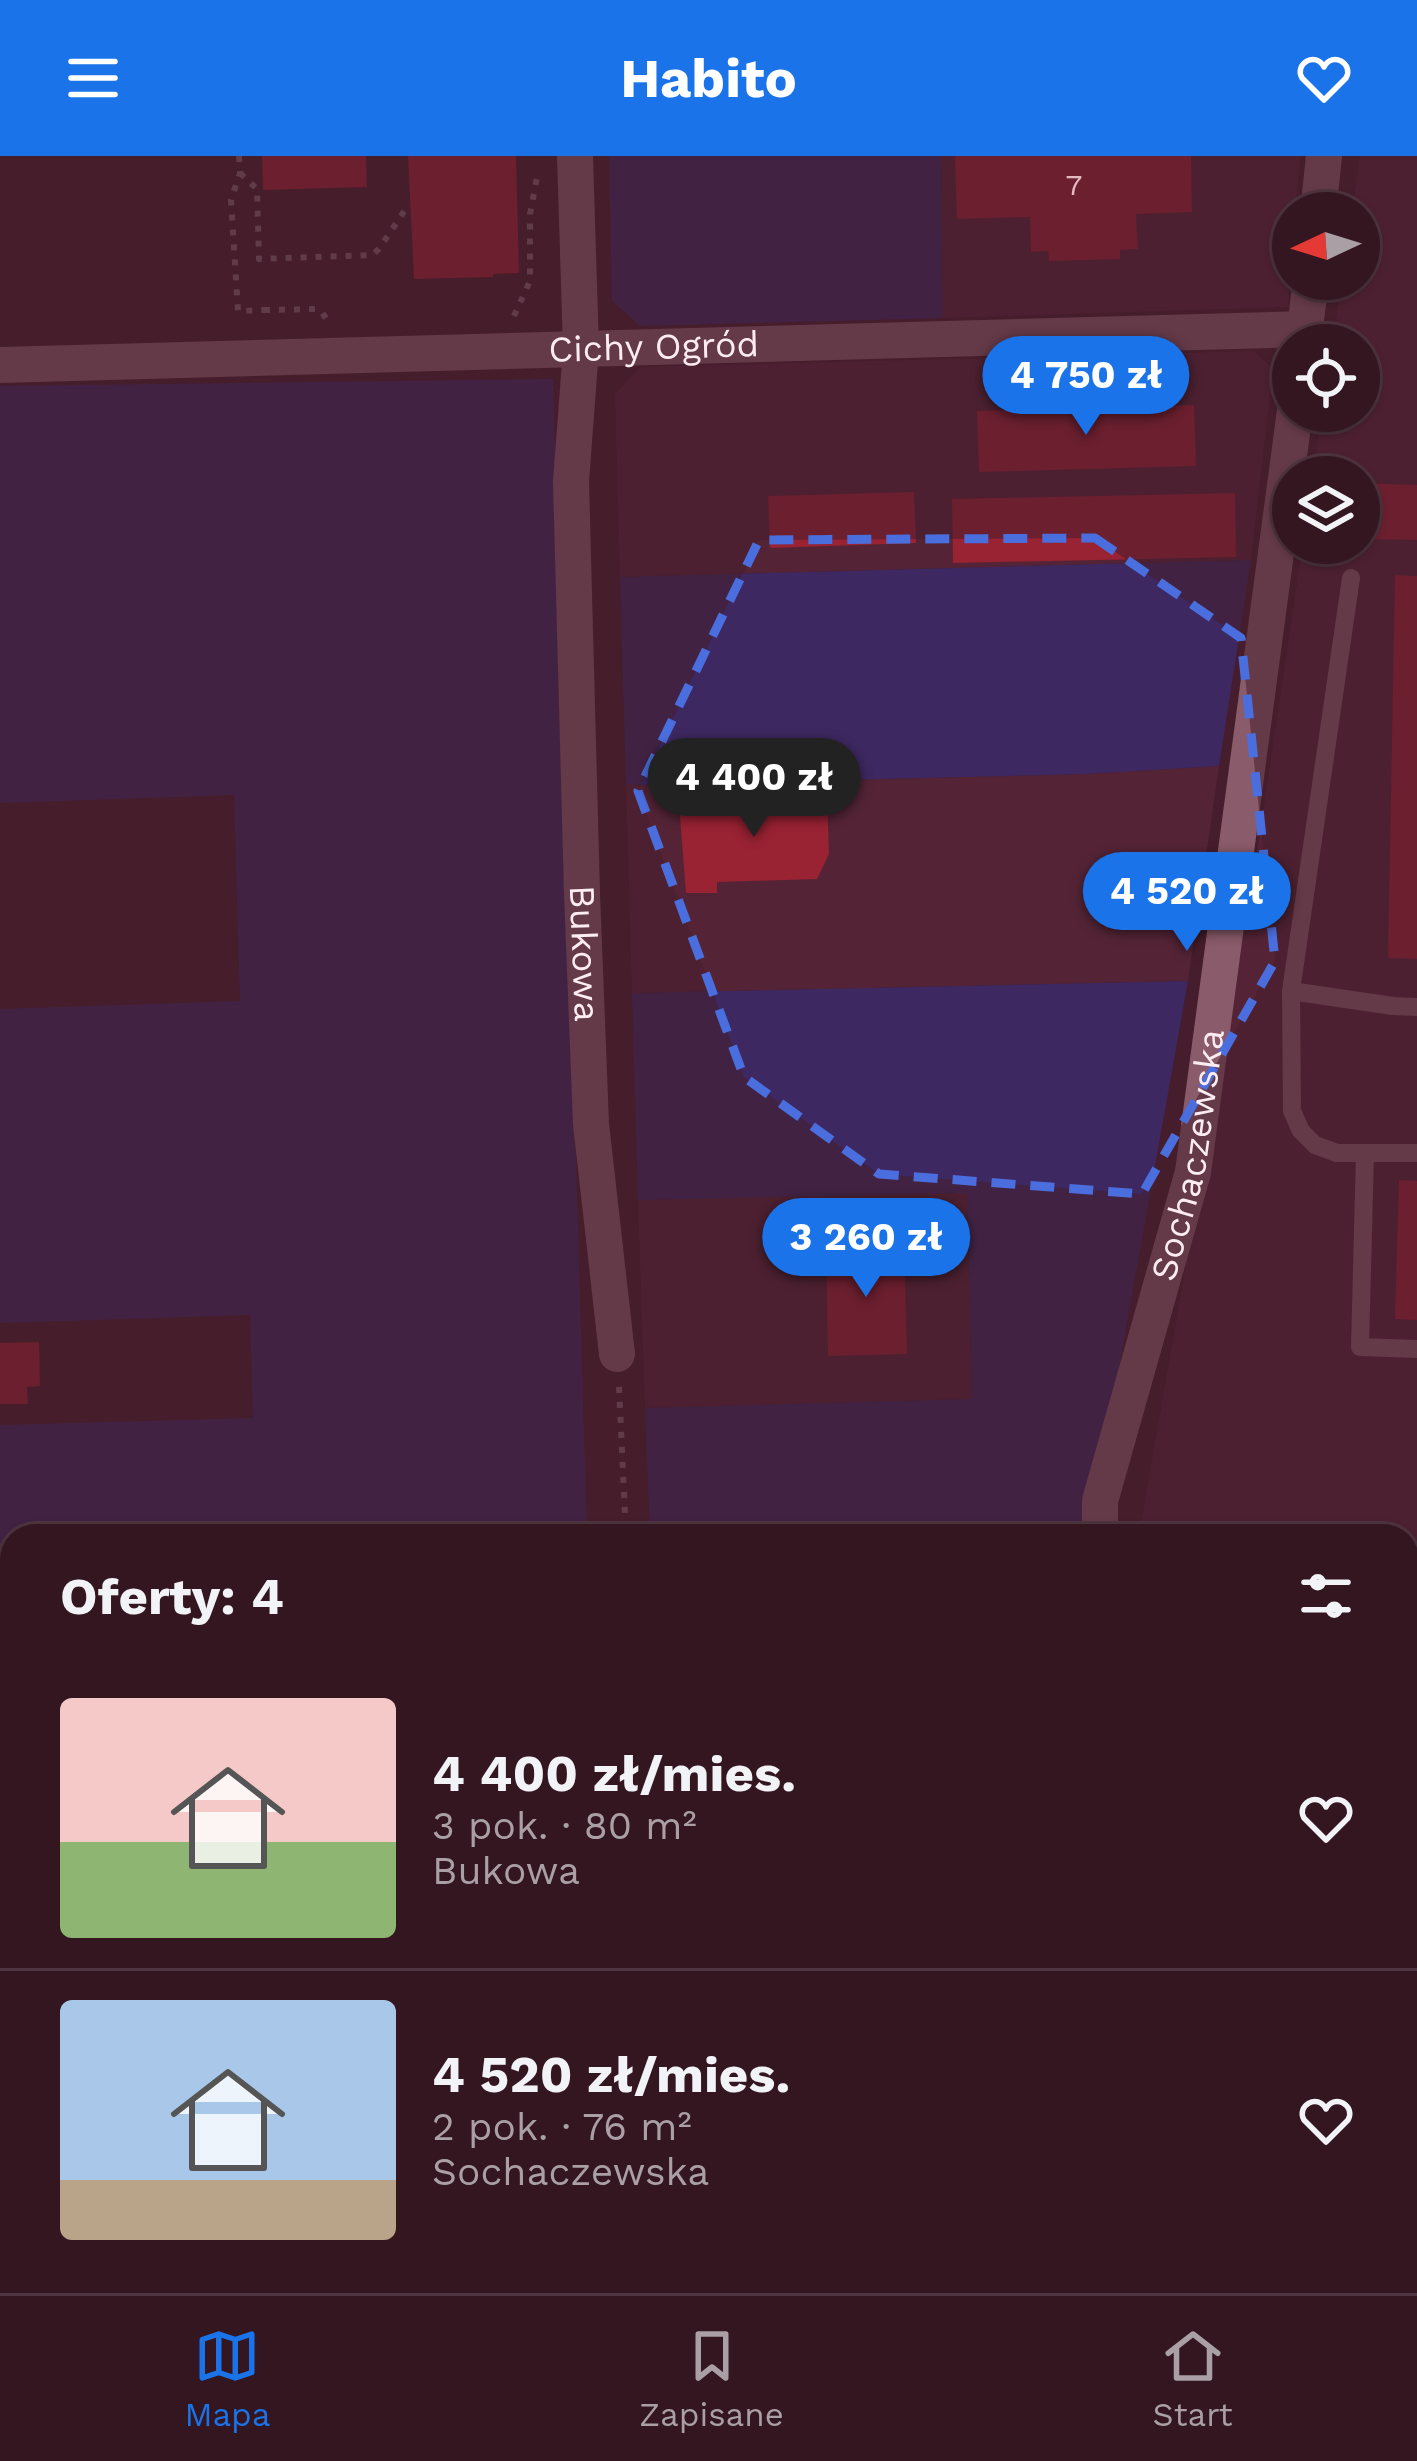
<!DOCTYPE html>
<html lang="pl">
<head>
<meta charset="utf-8">
<style>
	:root { --surface:#341621; --page:#3f232e; --text:#f1f3f6; --muted:#a99fa5; --line:#4e353f; --accent:#1a73e8 }
	body { margin:0; font-family:"Work Sans",sans-serif; background:var(--page); color:var(--text); height:100vh; display:flex; flex-direction:column; font-size:45px; white-space:nowrap }
	* { box-sizing:border-box; margin:0 }
	p { font-size:39px; color:var(--muted) }
	.icon { flex:none; width:66px; height:66px; fill:none; stroke:currentColor; stroke-width:2; stroke-linecap:round; stroke-linejoin:round }
	.map { position:relative; flex:1; overflow:hidden }
	.details { position:absolute; left:0px; top:1368px; width:1419px; height:771px; display:flex; flex-direction:column; background:var(--surface); border-radius:36px 36px 0 0; box-shadow:0 3px 9px #0004,0 0 0 3px var(--line) }
	.details>* { flex:none }
	.needle { width:78px; rotate:266deg }
	.fabs { position:absolute; left:1272px; top:36px; display:grid; gap:24px }
	.fabs a { display:grid; place-items:center; width:108px; height:108px; border-radius:50%; background:var(--surface); box-shadow:0 3px 9px #0004,0 0 0 3px var(--line); font-size:60px }
	.price { position:absolute; translate:-50% -102px; padding:0 27px; border-radius:42px; background:var(--accent); color:#fff; font-size:39px; line-height:78px; filter:drop-shadow(0 3px 6px #0008) }
	.price::after { content:''; position:absolute; left:50%; top:72px; width:36px; height:27px; margin-left:-18px; background:inherit; clip-path:polygon(0 0,100% 0,50% 100%) }
	.price.current { background:#222; color:#fff }
	ul { padding:0; list-style:none }
	li { display:flex; align-items:center; gap:36px; height:300px; padding:0 60px }
	li+li { border-top:3px solid var(--line) }
	li span { display:grid; place-items:center; flex:none; width:336px; height:240px; border-radius:12px; color:#555 }
	li>.icon { margin-inline-start:auto }
	span .icon { width:144px; height:144px; fill:#fffc; stroke-width:1 }
	li b { font-size:51px }
	h2 { display:flex; justify-content:space-between; align-items:center; height:144px; padding:0 60px; font-size:51px }
	header { display:flex; justify-content:space-between; align-items:center; height:156px; padding:0 60px; background:var(--accent); color:#fff; font-size:54px; font-weight:700 }
	.tab-bar { display:flex; justify-content:space-around; align-items:center; height:168px; border-top:3px solid var(--line); background:var(--surface); font-size:33px; color:var(--muted) }
	.tab-bar a { display:grid; justify-items:center; gap:6px }
	.tab-bar .current { color:var(--accent) }
	.map>svg:first-child { display:block }
</style>
</head>
<body>
<header><svg class="icon" aria-label="menu" viewBox="0 0 24 24"><path d="M4 6h16M4 12h16M4 18h16"/></svg>Habito<svg class="icon" aria-label="heart" viewBox="0 0 24 24"><path d="M12 20l-8-8c-3-5 5-10 8-4 3-6 11-1 8 4z"/></svg></header>
<div class="map">
<svg width="1417" height="2137" viewBox="0 0 1417 2137">
	<rect width="100%" height="100%" fill="#461d2c"/>
	<path fill="#542436" d="M941 0H1300L1288 151 943 162Z
		M1360 0H1417V1441H1407V1380H1139L1259 683 1303 387H1359V321H1313L1322 255H1359V189H1332L1342 123H1359V57H1352Z
		M1254 195 1273 213 1251 404 620 421 615 238 640 211Z
		M1219 610 1188 825 632 837 626 629 1086 618Z
		M967 1036 972 1243 645 1252 638 1044Z
		M0 1938H12V2127H275V2137H0Z
		M608 2127 603 2137H354Z"/>
	<path fill="#3e2861" d="M609 0H941L943 162 640 170 612 145Z
		M553 223 587 1380H12V1483H0V1269L253 1262 250 1159 0 1167V853L240 845 234 639 0 647V230Z
		M1251 404 1219 610 1086 618 626 629 620 421Z
		M1188 825 1089 1380H650L645 1252 972 1243 967 1037 638 1044 632 837Z
		M12 1522V1938H0V1523Z"/>
	<path fill="#923" d="M262 0H366L367 31 263 34Z
		M408 0H516L519 117 493 118V121L414 123Z
		M955 0H1191L1192 56 1136 58 1138 93 1120 94V103L1049 105 1048 95 1031 96 1030 61 957 63Z
		M1194 249 1196 310 979 316 977 255Z
		M1359 327 1417 329V384L1359 383Z
		M914 336 916 387 770 392 768 340Z
		M1235 337 1236 401 953 407 952 343Z
		M1395 419 1417 420V803L1388 802Z
		M827 639 829 698 817 723 717 726V737H686L679 648 712 647V642Z
		M1399 1024 1417 1025V1164L1395 1163Z
		M904 1088 907 1198 828 1200 826 1090Z
		M39 1186 40 1230 27 1231 28 1248H0V1187Z
		M1417 1434V1463L1407 1464V1435Z
		M1407 1647H1417V1697H1407Z"/>
	<g fill="none" stroke-linecap="round" stroke-linejoin="round">
		<path stroke="#82616d" stroke-width="6" stroke-dasharray="6 9" stroke-linecap="butt" d="M239 0 240 17 231 44 238 155 264 154
			M240 17 257 33 259 103 372 99 379 93 407 51
			M264 154 315 153 321 155 327 164
			M514 160 530 125V58L538 16
			M619 1231 626 1380
			M0 1494 12 1493
			M621 2137 626 2127"/>
		<path stroke="#8a5b6a" stroke-width="18" d="M1351 422 1291 835 1292 955 1301 975 1315 989 1337 997H1417
			M1291 835 1393 850 1417 851
			M1365 997 1360 1191 1417 1193"/>
		<g stroke="#8a5b6a" stroke-width="36">
			<path id="s1" d="M575 0 581 193 571 325 582 737 591 968 617 1198"/>
			<path d="M1318 57 1324 0"/>
			<path d="M1303 189 1311 123"/>
			<path id="s2" d="M0 209 1305 173"/>
			<path id="s3" d="M1100 1380V1345L1193 1016 1295 255"/>
			<path d="M1407 1482H1417"/>
			<path d="M1222 2127 1224 2137"/>
		</g>
	</g>
	<path d="M0 0H1417V2137H0ZM1095 382 1241 482 1275 805 1142 1038 879 1018 744 921 638 635 759 384Z" fill="#461d2c" fill-opacity=".55" fill-rule="evenodd"/>
	<path fill="none" stroke="#4a6edd" stroke-width="9" stroke-dasharray="24 15" stroke-linejoin="round" d="M1095 382 1241 482 1275 805 1142 1038 879 1018 744 921 638 635 759 384Z"/>
	<g text-anchor="middle" dominant-baseline="central" stroke-width="10" stroke-linejoin="round" paint-order="stroke">
		<g font-size="30" fill="#e4bac2">
			<text x="1074" y="28">7</text>
		</g>
		<g font-size="36" fill="#fdecf1" stroke="#461d2c">
			<text stroke="none"><textPath href="#s2" startOffset="654">Cichy Ogród</textPath></text>
			<text stroke="none"><textPath href="#s1" startOffset="798">Bukowa</textPath></text>
			<text stroke="none"><textPath href="#s3" startOffset="393">Sochaczewska</textPath></text>
		</g>
	</g>
</svg>
<div class="fabs">
<a><svg class="needle" viewBox="-14 -14 28 28"><path d="M0-13l5 13h-10z" fill="#e53935"/><path d="M0 13l5-13h-10z" fill="#a99fa5"/></svg></a>
<a><svg class="icon" aria-label="locate" viewBox="0 0 24 24"><circle cx="12" cy="12" r="6"/><path d="M12 2v4M12 18v4M2 12h4M18 12h4"/></svg></a>
<a><svg class="icon" aria-label="layers" viewBox="0 0 24 24"><path d="M12 4l9 5-9 5-9-5zM3 14l9 5 9-5"/></svg></a>
</div>
<b class="price" style="left:1086px;top:282px">4 750 zł</b>
<b class="price current" style="left:754px;top:684px">4 400 zł</b>
<b class="price" style="left:1187px;top:798px">4 520 zł</b>
<b class="price" style="left:866px;top:1144px">3 260 zł</b>
<section class="details">
<h2>Oferty: 4<svg class="icon" aria-label="filters" viewBox="0 0 24 24"><path d="M4 7h16M4 17h16"/><circle cx="9" cy="7" r="2"/><circle cx="15" cy="17" r="2"/></svg></h2>
<ul>
<li><span style="background:linear-gradient(#f6c9c9 60%,#8fb573 0)"><svg class="icon" aria-label="home" viewBox="0 0 24 24"><path d="M3 11l9-7 9 7M6 9v11h12V9"/></svg></span><div><b>4 400 zł/mies.</b><p>3 pok. · 80 m²</p><p>Bukowa</p></div><svg class="icon" aria-label="heart" viewBox="0 0 24 24"><path d="M12 20l-8-8c-3-5 5-10 8-4 3-6 11-1 8 4z"/></svg></li>
<li><span style="background:linear-gradient(#a9c7e8 75%,#b9a48a 0)"><svg class="icon" aria-label="home" viewBox="0 0 24 24"><path d="M3 11l9-7 9 7M6 9v11h12V9"/></svg></span><div><b>4 520 zł/mies.</b><p>2 pok. · 76 m²</p><p>Sochaczewska</p></div><svg class="icon" aria-label="heart" viewBox="0 0 24 24"><path d="M12 20l-8-8c-3-5 5-10 8-4 3-6 11-1 8 4z"/></svg></li>
</ul>
</section>
</div>
<nav class="tab-bar">
<a class="current"><svg class="icon" aria-label="map" viewBox="0 0 24 24"><path d="M3 6l6-2 6 2 6-2v14l-6 2-6-2-6 2zM9 4v14M15 6v14"/></svg>Mapa</a>
<a><svg class="icon" aria-label="saved" viewBox="0 0 24 24"><path d="M7 4h10v16l-5-4-5 4z"/></svg>Zapisane</a>
<a><svg class="icon" aria-label="home" viewBox="0 0 24 24"><path d="M3 11l9-7 9 7M6 9v11h12V9"/></svg>Start</a>
</nav>
</body>
</html>
